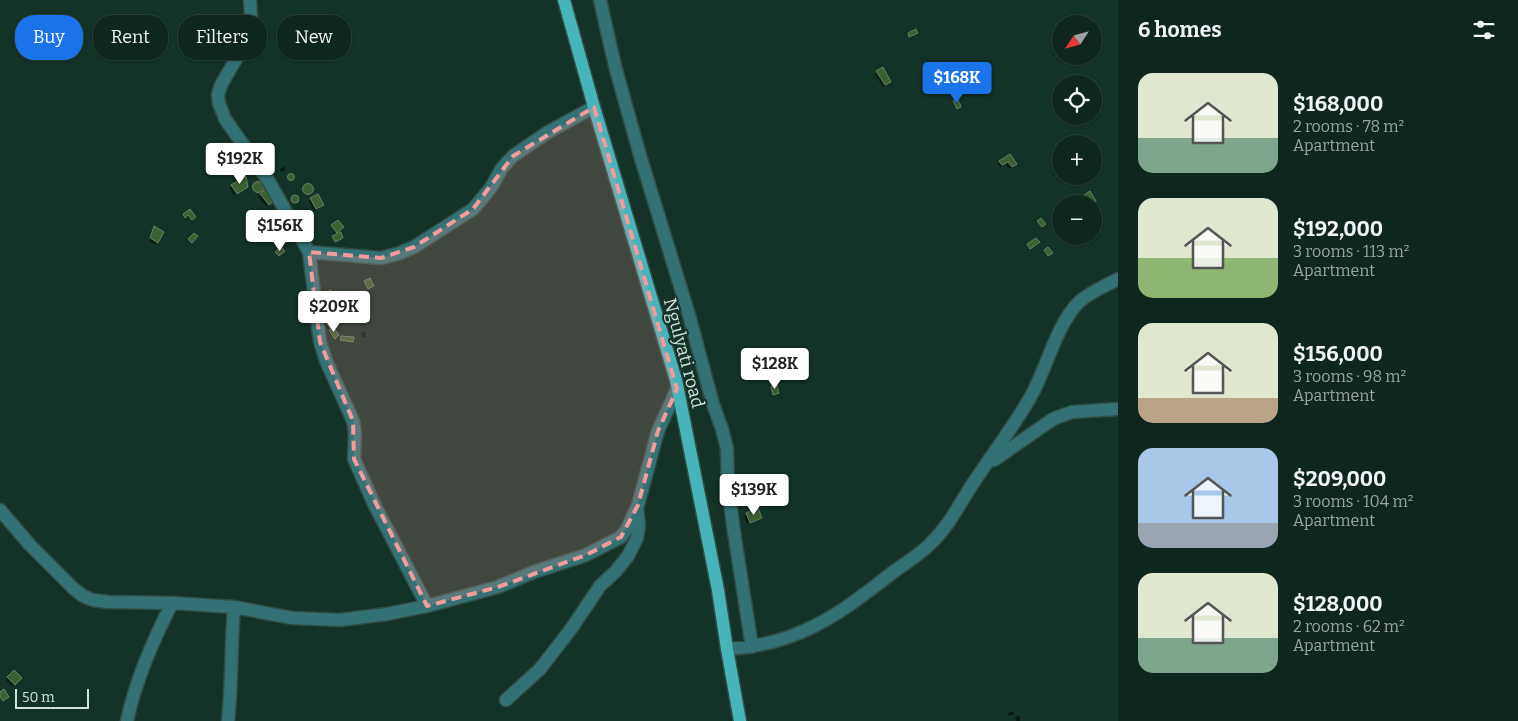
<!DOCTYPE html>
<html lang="en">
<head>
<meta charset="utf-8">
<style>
	:root { --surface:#0e261e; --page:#1c322b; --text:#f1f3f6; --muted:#9ba5a4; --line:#2e433c; --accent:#1a73e8 }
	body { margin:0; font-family:Bitter,serif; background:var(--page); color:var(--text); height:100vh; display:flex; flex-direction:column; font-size:19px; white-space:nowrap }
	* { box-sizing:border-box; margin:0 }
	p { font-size:16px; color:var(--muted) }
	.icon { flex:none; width:28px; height:28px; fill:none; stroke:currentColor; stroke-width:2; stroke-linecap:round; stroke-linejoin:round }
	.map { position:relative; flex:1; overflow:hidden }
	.sheet { display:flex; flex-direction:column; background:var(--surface); width:400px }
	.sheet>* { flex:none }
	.banner { position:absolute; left:15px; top:15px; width:475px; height:45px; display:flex; gap:10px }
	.needle { width:32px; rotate:234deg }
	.tools { position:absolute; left:1052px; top:15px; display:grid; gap:10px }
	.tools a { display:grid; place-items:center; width:50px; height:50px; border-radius:50%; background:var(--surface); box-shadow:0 1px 4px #0004,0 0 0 1px var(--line); font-size:25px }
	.scale { position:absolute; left:15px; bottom:12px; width:74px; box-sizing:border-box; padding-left:5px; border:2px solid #d0e2db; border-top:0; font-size:14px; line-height:18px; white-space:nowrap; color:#d0e2db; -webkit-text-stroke:4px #133228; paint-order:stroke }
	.price { position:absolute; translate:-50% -42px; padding:0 11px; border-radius:5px; background:#fff; color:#222; font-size:16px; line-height:32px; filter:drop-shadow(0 1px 2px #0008) }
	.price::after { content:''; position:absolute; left:50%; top:30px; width:15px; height:11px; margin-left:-8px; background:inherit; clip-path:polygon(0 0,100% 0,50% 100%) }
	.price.selected { background:var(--accent); color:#fff }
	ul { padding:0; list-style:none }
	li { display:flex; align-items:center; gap:15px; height:125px; padding:0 20px }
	li span { display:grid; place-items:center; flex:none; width:140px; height:100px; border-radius:15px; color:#555 }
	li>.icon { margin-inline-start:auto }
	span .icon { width:60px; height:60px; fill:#fffc; stroke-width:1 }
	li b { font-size:21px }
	h2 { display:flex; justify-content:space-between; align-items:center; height:60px; padding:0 20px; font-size:21px }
	.pill { padding:0 18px; border-radius:20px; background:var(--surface); box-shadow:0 1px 4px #0004,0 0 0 1px var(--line); font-size:18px; line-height:45px }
	.pill.selected { background:var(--accent); color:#fff }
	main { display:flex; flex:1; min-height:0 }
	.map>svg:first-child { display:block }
</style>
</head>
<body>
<main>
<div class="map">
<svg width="1118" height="721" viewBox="0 0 1118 721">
	<rect width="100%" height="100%" fill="#133228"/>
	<path fill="#0007" d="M877 72 890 82 883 87 875 74Z
		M1009 155 1013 166 1009 169 1005 163 1000 167 998 164Z
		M284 166 285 170 281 172 280 169Z
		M291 175 292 177 289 181 287 179Z
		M252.5 188a4.5 4.5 0 1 1 9 0a4.5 4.5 0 1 1-9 0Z
		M302.5 190a4.5 4.5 0 1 1 9 0a4.5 4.5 0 1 1-9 0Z
		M232 186 245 189 234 195 230 188Z
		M266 190 274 200 266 206 258 197Z
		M295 197 297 200 292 202 291 199Z
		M311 199 323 205 314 211 309 201Z
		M287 225 290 229 286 232 283 228Z
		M154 228 157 242 155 244 149 241Z
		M321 315 332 326 327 329 319 317Z
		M365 331 366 337 362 338 361 333Z
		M747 514 761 518 747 524 744 516Z
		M14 672 20 678 12 686 6 680Z
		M1009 712H1014V715L1008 716Z
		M1020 716V721H1016L1015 717Z"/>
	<path fill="#3b6132" stroke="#6b7e67" d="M916 29 918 33 909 37 908 33Z
		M883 67 891 82 885 85 876 71Z
		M958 99 961 107 957 109 953 101Z
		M1010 154 1017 164 1012 167 1008 162 1002 165 999 161Z
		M287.5 177a3.5 3.5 0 1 1 7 0a3.5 3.5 0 1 1-7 0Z
		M246 176 248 187 237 194 231 185Z
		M252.5 187a5.5 5.5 0 1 1 11 0a5.5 5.5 0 1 1-11 0Z
		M302.5 189a5.5 5.5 0 1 1 11 0a5.5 5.5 0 1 1-11 0Z
		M266 188 275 200 269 205 260 194Z
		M1090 191 1096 201 1089 204 1084 195Z
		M318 194 324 205 316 209 310 198Z
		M291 199a4 4 0 1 1 8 0a4 4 0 1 1-8 0Z
		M190 209 196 217 192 220 188 215 185 218 183 214Z
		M1041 218 1046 224 1042 227 1037 221Z
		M338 220 344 227 337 233 331 225Z
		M154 226 164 232 158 243 150 238Z
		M341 232 343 238 335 242 332 236Z
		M194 233 198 236 192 243 188 239Z
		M1036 238 1040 242 1030 249 1027 244Z
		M281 247 285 251 279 256 275 252Z
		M1048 247 1053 253 1048 256 1044 250Z
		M370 278 374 286 368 289 364 281Z
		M331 290 334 296 327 299 324 293Z
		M349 299 356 307 351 311 344 303Z
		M326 310 336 324 330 328 320 314Z
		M333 327 339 335 335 339 329 330Z
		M341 336 354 337 353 342 340 340Z
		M777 385 779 393 773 395 771 387Z
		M758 508 762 518 750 523 746 513Z
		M14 670 22 678 15 685 7 677Z
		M4 689 9 697 3 701 0 697V692Z"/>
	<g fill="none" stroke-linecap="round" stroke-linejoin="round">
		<defs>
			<path id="minor" d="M250 0 251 16 248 35 240 52 221 85 218 95 219 103 225 119 268 180 309 252 320 342 326 361 353 421 355 434 354 459 374 504 427 606
				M600 0 615 66 639 152 689 315 713 404 722 429 727 449 728 488 734 532 752 647
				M309 252 381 258 400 253 414 247 473 209 490 189 502 168 513 156 548 132 594 107
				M994 460 1053 419 1072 412 1118 409
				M0 510 30 545 73 588 83 596 93 600 108 602 172 603 234 607 292 618 340 620 387 614 427 606 498 587 534 572 586 555 621 537 627 529 638 505 658 431 677 389
				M727 649C798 645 838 615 892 573 905 563 920 555 931 543 948 527 958 507 970 488 990 457 1013 428 1031 396 1047 368 1056 325 1079 302 1090 292 1105 286 1118 279
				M506 700 540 669 571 629 600 586 616 571 628 556 637 538 639 525 637 508
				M127 721C136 679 153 641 172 603
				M228 721C232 683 231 645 234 607"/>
			<path id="major" d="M564 0 594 107 676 380 718 590 727 649 740 721"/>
		</defs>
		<use href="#minor" stroke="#314e45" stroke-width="15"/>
		<use href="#major" stroke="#314e45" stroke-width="15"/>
		<use href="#minor" stroke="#327275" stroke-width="12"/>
		<use href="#major" stroke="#46b4b9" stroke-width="12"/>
	</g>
	<path fill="#f59b9b" fill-opacity="0.2" stroke="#f59b9b" stroke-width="4" stroke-dasharray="10 6" stroke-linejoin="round" d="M594 107 677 389 658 431 638 505 621 537 586 555 498 587 427 606 354 459 353 421 320 342 309 252 381 258 414 247 473 209 513 156Z"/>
	<g text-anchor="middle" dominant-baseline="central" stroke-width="4" stroke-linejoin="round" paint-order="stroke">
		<g font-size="18" fill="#d0e2db" stroke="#133228">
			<text transform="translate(684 353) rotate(75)">Ngulyati road</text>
		</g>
	</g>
</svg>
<div class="tools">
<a><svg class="needle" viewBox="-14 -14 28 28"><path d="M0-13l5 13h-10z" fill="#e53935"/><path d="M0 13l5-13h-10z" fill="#9ba5a4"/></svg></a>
<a><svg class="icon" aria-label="locate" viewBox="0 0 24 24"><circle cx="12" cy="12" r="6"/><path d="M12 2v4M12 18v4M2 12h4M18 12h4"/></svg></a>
<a>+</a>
<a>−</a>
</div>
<div class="scale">50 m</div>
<b class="price selected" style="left:957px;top:104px">$168K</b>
<b class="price" style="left:240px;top:185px">$192K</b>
<b class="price" style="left:280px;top:252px">$156K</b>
<b class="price" style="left:334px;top:333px">$209K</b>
<b class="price" style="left:775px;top:390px">$128K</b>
<b class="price" style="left:754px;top:516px">$139K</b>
<div class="banner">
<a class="pill selected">Buy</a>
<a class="pill">Rent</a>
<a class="pill">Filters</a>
<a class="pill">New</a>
</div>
</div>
<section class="sheet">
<h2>6 homes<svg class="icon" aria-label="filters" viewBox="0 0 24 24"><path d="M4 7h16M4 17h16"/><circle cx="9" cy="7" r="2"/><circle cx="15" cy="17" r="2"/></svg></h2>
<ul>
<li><span style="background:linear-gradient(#dfe7d0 65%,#7fa58c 0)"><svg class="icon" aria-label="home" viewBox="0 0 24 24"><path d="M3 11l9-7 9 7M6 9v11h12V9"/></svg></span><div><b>$168,000</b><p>2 rooms · 78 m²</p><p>Apartment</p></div></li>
<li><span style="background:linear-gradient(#dfe7d0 60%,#8fb573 0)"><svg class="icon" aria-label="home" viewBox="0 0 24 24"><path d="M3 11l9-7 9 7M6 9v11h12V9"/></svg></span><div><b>$192,000</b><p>3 rooms · 113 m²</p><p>Apartment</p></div></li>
<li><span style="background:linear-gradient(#dfe7d0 75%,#b9a48a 0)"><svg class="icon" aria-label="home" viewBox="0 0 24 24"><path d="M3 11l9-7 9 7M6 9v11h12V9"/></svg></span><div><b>$156,000</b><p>3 rooms · 98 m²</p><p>Apartment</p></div></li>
<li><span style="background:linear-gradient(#a9c7e8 75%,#9aa5b1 0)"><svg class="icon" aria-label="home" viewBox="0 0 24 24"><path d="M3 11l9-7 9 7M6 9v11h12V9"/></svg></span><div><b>$209,000</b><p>3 rooms · 104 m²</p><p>Apartment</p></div></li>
<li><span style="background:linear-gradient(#dfe7d0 65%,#7fa58c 0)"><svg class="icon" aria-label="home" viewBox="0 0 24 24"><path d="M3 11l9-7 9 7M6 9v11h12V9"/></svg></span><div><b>$128,000</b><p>2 rooms · 62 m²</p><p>Apartment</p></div></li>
</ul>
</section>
</main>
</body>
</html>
